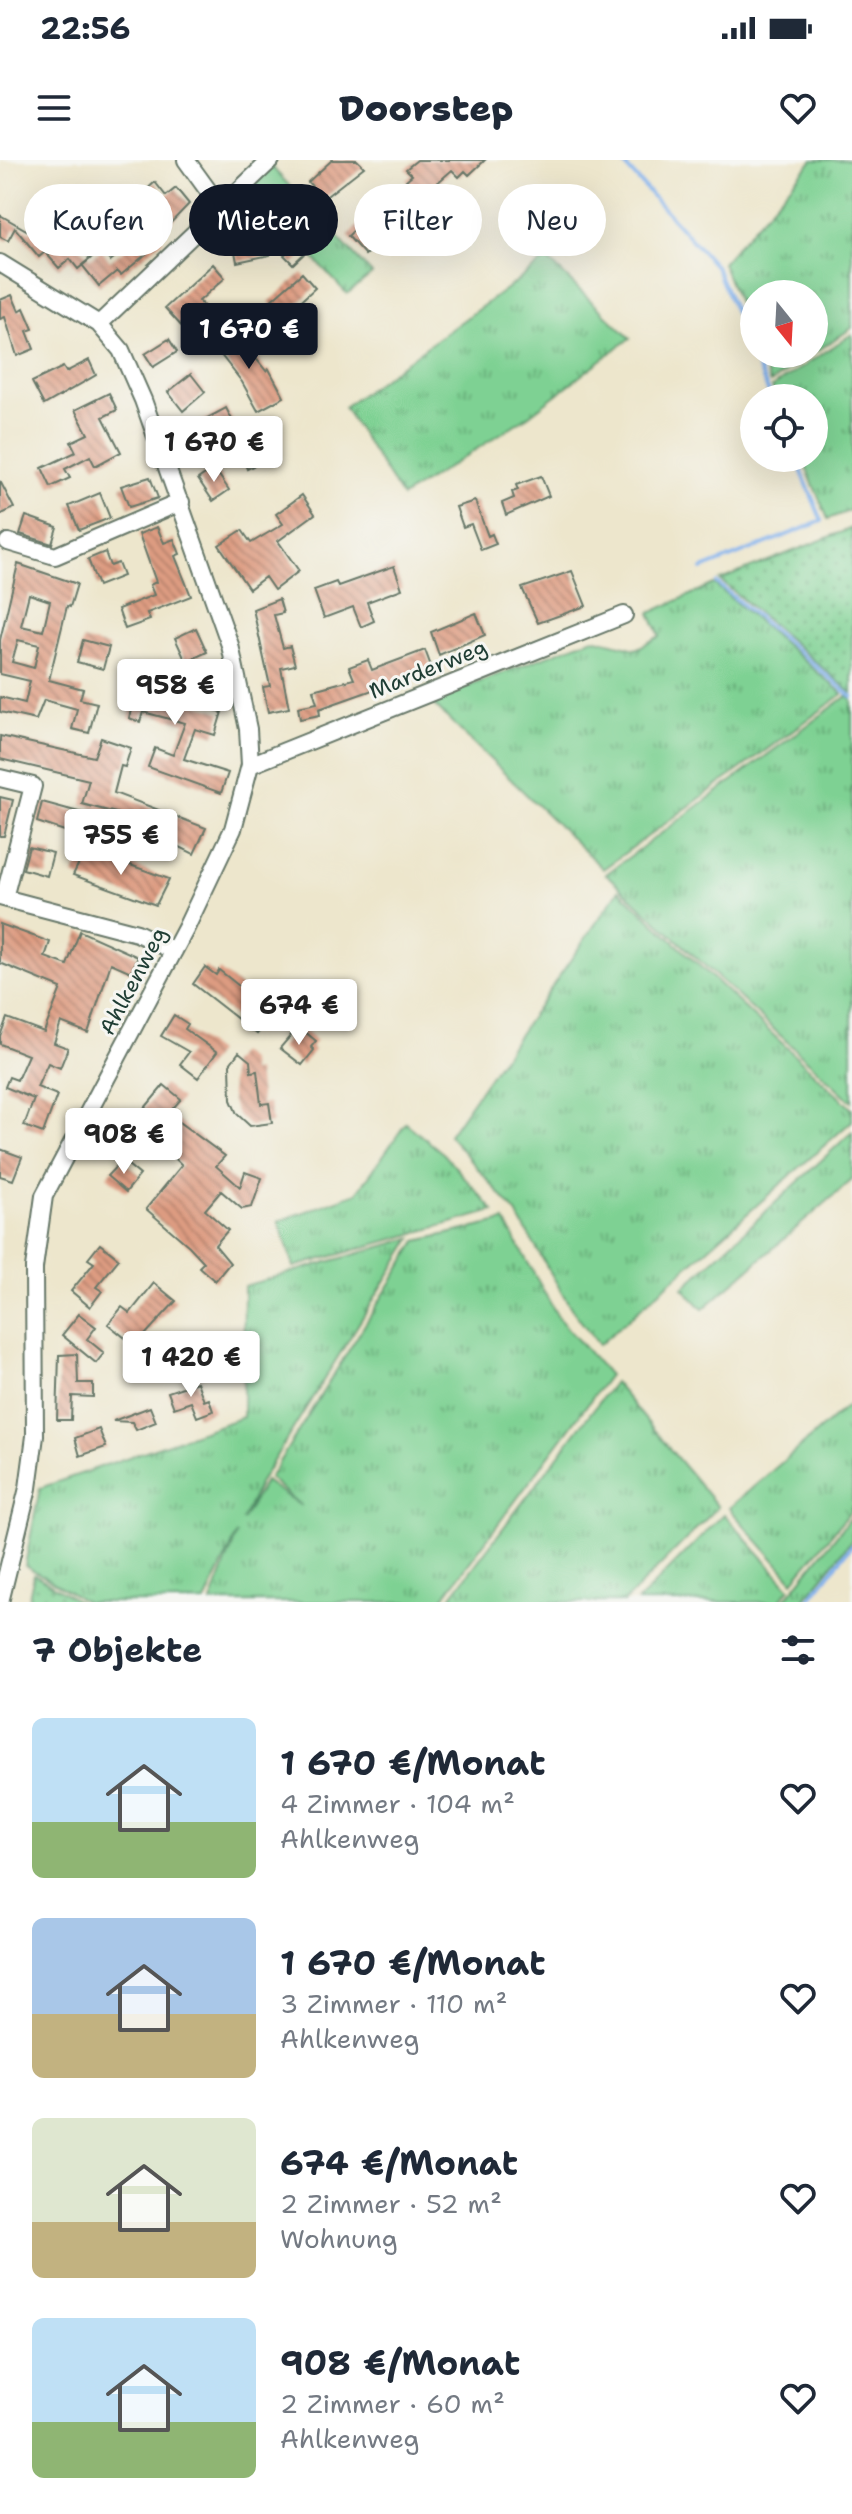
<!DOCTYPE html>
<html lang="de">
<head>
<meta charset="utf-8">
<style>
	:root { --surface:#fff; --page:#f6f6f7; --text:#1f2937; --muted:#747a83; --accent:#111827 }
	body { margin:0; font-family:"Shantell Sans",sans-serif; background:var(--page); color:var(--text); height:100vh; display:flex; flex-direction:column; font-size:30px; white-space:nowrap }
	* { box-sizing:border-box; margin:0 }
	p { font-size:26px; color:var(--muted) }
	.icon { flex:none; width:44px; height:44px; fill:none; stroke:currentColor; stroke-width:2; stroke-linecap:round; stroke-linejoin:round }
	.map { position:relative; height:1442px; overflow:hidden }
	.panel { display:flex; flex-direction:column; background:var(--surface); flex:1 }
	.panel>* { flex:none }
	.hud { position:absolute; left:24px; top:24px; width:804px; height:72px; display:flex; gap:16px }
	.needle { width:52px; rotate:162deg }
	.tools { position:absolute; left:740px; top:120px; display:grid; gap:16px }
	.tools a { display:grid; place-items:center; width:88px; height:88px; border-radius:50%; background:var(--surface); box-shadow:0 8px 32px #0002; font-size:40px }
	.price { position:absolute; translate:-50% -68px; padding:0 18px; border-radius:8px; background:#fff; color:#222; font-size:26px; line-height:52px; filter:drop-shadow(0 2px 4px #0008) }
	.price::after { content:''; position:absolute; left:50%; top:48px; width:24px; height:18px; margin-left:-12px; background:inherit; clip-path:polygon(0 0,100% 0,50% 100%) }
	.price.active { background:var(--accent); color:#fff }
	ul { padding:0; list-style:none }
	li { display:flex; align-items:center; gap:24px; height:200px; padding:0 32px }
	li span { display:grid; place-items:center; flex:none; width:224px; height:160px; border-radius:12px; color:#555 }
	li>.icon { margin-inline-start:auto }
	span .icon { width:96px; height:96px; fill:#fffc; stroke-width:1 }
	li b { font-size:34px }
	h2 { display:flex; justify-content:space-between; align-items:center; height:96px; padding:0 32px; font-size:34px }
	.pill { padding:0 28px; border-radius:36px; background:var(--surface); box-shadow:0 8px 32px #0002; font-size:28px; line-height:72px }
	.pill.active { background:var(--accent); color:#fff }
	.status { display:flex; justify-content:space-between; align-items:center; height:56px; padding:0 40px; background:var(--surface); direction:ltr }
	.status svg { height:22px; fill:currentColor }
	header { display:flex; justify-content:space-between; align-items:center; height:104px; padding:0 32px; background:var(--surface); font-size:36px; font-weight:800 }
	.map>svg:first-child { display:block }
</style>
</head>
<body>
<div class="status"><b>22:56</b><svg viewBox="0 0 49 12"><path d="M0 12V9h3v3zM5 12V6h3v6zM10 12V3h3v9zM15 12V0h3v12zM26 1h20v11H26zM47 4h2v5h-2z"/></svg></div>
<header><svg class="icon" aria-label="menu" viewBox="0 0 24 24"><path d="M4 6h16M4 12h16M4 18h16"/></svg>Doorstep<svg class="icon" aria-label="heart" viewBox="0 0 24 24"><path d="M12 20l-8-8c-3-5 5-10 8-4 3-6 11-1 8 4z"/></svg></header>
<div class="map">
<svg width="852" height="1442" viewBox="0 0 852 1442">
	<defs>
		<pattern id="grass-tufts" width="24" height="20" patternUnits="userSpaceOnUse" patternTransform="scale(2)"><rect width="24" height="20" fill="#7ed193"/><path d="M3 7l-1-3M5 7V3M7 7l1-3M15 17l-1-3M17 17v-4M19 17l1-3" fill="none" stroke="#67ab79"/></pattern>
		<pattern id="park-dots" width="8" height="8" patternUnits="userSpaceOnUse" patternTransform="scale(2)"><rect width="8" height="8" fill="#7ed193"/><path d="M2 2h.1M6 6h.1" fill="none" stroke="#67ab79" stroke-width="1.8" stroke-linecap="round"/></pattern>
		<pattern id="building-back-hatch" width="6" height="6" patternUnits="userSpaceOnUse" patternTransform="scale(2)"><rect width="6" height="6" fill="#dd9b81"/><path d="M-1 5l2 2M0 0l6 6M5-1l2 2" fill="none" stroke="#b3806a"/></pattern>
	</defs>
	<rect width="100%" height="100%" fill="#f6f6f2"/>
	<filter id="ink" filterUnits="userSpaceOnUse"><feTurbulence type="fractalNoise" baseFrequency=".0125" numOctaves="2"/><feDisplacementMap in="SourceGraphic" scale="16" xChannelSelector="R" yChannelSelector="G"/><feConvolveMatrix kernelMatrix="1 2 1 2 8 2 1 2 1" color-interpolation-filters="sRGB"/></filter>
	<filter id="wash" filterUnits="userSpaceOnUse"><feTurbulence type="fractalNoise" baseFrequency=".006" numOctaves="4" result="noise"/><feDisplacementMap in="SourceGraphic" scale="32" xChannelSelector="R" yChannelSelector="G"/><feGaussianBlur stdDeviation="1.8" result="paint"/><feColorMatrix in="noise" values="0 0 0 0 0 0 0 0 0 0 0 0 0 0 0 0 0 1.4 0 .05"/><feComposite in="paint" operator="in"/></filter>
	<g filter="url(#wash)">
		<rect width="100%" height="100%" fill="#ede6cc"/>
		<path fill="url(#grass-tufts)" stroke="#4e8764" stroke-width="2" d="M813 0H852V168L814 193V134H754V182L722 103Z
			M268 3 372 114 347 134 245 24Z
			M547 99 630 178 528 256 402 337 344 247Z
			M852 174V350L828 359 802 298H814V238H777L772 227Z
			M759 194H813L770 223Z
			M714 424 843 534 603 709 430 541 593 478 636 489 660 476 650 453Z
			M847 536 852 540V942L606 714Z
			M619 730 852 949V961L599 1185 571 1148 516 1053 449 975Z
			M406 963 444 994 494 1051 294 1107 279 1061 357 1033Z
			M852 972V1020L703 1149 683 1128Z
			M505 1061 559 1159 609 1215 440 1442H211L237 1374 205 1442H86L25 1405 40 1328 243 1257 244 1126 412 1078 260 1322 242 1361 265 1321 301 1346 269 1318 417 1081Z
			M614 1222 718 1347 624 1442H447Z
			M852 1242V1350L793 1421 729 1348Z
			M724 1354 790 1428 778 1442H637Z
			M852 1356V1380L802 1442H783Z"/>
		<path fill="url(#park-dots)" stroke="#4e8764" stroke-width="2" d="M852 368V533L720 420Z
			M34 1414 79 1442H28Z"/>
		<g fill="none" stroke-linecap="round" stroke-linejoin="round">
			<path stroke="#80b1ec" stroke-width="4" d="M620 0 716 107 771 238
				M702 409 822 361 796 298
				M717 423 852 537
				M807 1442 852 1385"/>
		</g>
		<g id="blocks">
			<path fill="url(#building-back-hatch)" fill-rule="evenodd" d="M332 0H357L364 7 323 39 308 22Z
				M417 0H485L469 15 465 11 459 17 452 10 436 24 442 31 427 43 406 20 412 15 406 9Z
				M155 22 166 36 176 28 189 44 159 75 163 80 121 115 117 111 99 126 82 105 101 90 110 101 129 86 121 76 156 47 144 32Z
				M388 35 407 55 365 95 348 76Z
				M0 55 30 72 45 60 61 79 69 73 90 99 78 109 70 99 59 108 45 92 39 97 15 68 8 81 0 77Z
				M266 74 270 95 237 102 233 81Z
				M298 82 307 91 293 104 284 95Z
				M213 104 225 118 199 141 206 149 184 169 165 148Z
				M302 113 315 128 283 157 269 142Z
				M12 135 19 151 24 148 33 169 27 171 34 189 17 196 5 157 0 159V140Z
				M233 170 266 211 269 209 284 237 258 251 242 222 213 185Z
				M169 179 177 192 153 207 145 194Z
				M89 200 96 215 44 245 32 222 63 207 66 212Z
				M191 214 205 232 183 251 168 232Z
				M109 233 117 250 103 257 121 292 95 306 90 296 65 309 70 318 51 327 42 308 76 292 71 282 88 274 75 250Z
				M226 248 237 269 211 283 200 262Z
				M269 274 276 294 247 309 238 285Z
				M214 308 229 330 213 341 198 319Z
				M541 316 549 336 506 355 502 343 514 338 512 332 518 330 516 325Z
				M150 317 158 338 129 347 121 326Z
				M0 321 14 348 0 355Z
				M100 333 110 358 79 370 69 346Z
				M302 335 315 354 278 381 299 411 274 430 265 417 249 429 219 385 242 370 251 383 283 364 276 354Z
				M475 341 488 376 492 374 496 384 481 390 471 364 463 367 456 347Z
				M26 356 57 367 52 384 20 374Z
				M157 367 164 383 174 379 180 394 175 396 191 436 147 453 150 460 125 469 118 449 154 435 150 425 156 422 139 374Z
				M105 392 110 406 118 403 123 416 98 426 88 399Z
				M18 404 77 424 70 447 67 446 49 520 83 529 80 539 97 543 89 573 72 569 77 549 44 540 36 560 0 552V537L25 543 30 521 0 514V480ZM29 434 50 441 43 471 21 466ZM18 480 39 485 34 508 12 502Z
				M394 406 402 429 367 442 374 461 361 467 353 447 324 458 314 430 336 422 338 426Z
				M572 411 586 446 538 463 522 428Z
				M279 439 283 453 274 455 283 488 290 486 295 505 281 508 289 548 268 552 263 527 270 526 253 449Z
				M476 453 485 475 439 495 431 472Z
				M196 468 207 492 186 502 175 478Z
				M83 480 109 487 103 509 77 502Z
				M425 490 432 509 319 549 320 555 300 559 298 547 317 543 313 530 354 519 349 507 368 500 372 510Z
				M128 509 182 527 179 539 222 552 215 575 195 569 184 599 228 613 221 633 148 607 155 588 173 595 185 563 143 552 140 562 129 558 134 538 121 534Z
				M0 576 94 597 101 578 131 588 125 607 121 606 114 633 206 668 194 694 174 684 172 688 130 673 111 664 116 653 82 644 89 620 0 599Z
				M0 637 13 640 4 676H0Z
				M42 642 86 654 80 676 37 662Z
				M29 687 53 693 47 716 23 709Z
				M86 689 169 719 156 745 73 715Z
				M0 764 50 782 45 797 67 805 80 771 138 797 131 812 111 803 88 873 61 862 54 883 68 888 60 908 48 903 37 927 57 935 43 973 24 966 34 939 5 927 9 917 17 920 28 895 0 884V876L7 858 44 872 61 828 0 803Z
				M205 807 216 815 219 810 274 854 257 874 193 824Z
				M174 855 188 864 185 869 217 892 198 918 180 904 189 892 161 876Z
				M304 871 316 881 311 887 314 890 302 905 280 888 293 873 298 877Z
				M239 892 250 901 251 912 257 911 261 944 269 943 272 963 250 966 237 954 231 940 230 904Z
				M164 925 181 939 168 954 225 996 216 1006 240 1027 245 1012 262 1018 252 1047 242 1049 221 1031 205 1050 228 1070 215 1085 230 1103 215 1121 199 1107 204 1102 189 1086 146 1049 182 1005 135 960Z
				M0 989 22 997 13 1020 0 1016Z
				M122 1000 140 1015 126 1032 107 1016Z
				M100 1084 119 1099 96 1127 102 1131 90 1147 71 1131 94 1103 88 1099Z
				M154 1123 176 1141 135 1186 108 1164 122 1147 130 1153Z
				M79 1154 96 1167 87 1179 104 1193 96 1203 62 1175Z
				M77 1194 78 1223H93V1237L72 1236 71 1260H57L59 1195Z
				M197 1222 204 1241 209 1239 213 1251 197 1257 191 1242 174 1248 168 1232Z
				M150 1247 156 1262 136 1270 132 1262 113 1261Z
				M99 1269 106 1287 80 1296 75 1278Z"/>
		</g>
	</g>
	<g filter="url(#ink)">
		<use href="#blocks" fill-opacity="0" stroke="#677869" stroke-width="2"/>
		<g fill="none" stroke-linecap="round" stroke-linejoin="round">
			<defs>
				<path id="minor" d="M186 0 220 47
					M0 103 99 164 121 190 143 240 230 485 248 569 250 605 233 669 186 768 44 1036 34 1108 35 1276 28 1328 0 1442
					M99 164 271 0
					M8 382 55 396 181 342
					M250 605 624 455
					M0 618 33 626 4 738
					M0 737 137 773 174 791"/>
			</defs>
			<use href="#minor" stroke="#677869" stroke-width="20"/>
			<use href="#minor" stroke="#fff" stroke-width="16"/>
		</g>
	</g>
	<g text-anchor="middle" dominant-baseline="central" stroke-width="6" stroke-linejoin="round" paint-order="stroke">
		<g font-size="22" fill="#1f3d34" stroke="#f6f6f2">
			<text transform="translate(428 509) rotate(-22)">Marderweg</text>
			<text transform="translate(133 821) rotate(-62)">Ahlkenweg</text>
		</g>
	</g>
</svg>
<div class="tools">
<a><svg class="needle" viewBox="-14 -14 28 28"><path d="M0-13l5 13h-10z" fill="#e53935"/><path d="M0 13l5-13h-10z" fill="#747a83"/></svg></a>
<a><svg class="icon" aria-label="locate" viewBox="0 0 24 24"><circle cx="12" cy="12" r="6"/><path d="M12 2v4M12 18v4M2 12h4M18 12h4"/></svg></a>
</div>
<b class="price active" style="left:249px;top:211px">1 670 €</b>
<b class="price" style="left:214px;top:324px">1 670 €</b>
<b class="price" style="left:175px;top:567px">958 €</b>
<b class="price" style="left:121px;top:717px">755 €</b>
<b class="price" style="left:299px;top:887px">674 €</b>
<b class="price" style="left:124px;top:1016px">908 €</b>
<b class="price" style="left:191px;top:1239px">1 420 €</b>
<div class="hud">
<a class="pill">Kaufen</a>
<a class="pill active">Mieten</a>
<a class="pill">Filter</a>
<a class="pill">Neu</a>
</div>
</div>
<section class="panel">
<h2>7 Objekte<svg class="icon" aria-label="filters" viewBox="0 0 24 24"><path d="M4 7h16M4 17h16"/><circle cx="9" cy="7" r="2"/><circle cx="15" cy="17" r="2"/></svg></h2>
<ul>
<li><span style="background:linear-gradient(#bfe0f5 65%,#8fb573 0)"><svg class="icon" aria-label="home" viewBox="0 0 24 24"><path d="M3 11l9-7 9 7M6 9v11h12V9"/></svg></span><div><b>1 670 €/Monat</b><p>4 Zimmer · 104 m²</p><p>Ahlkenweg</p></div><svg class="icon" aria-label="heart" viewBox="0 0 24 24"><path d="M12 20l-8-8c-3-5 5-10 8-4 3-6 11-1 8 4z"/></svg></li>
<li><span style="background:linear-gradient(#a9c7e8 60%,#c2b280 0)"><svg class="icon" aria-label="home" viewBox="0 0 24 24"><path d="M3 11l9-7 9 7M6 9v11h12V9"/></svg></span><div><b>1 670 €/Monat</b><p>3 Zimmer · 110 m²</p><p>Ahlkenweg</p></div><svg class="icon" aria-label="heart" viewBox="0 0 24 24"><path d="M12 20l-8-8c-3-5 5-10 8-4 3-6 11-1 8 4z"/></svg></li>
<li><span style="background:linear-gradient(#dfe7d0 65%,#c2b280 0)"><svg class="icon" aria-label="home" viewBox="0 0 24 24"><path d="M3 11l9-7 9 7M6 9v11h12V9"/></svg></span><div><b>674 €/Monat</b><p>2 Zimmer · 52 m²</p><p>Wohnung</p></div><svg class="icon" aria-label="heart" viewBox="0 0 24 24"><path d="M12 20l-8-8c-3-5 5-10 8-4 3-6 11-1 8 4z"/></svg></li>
<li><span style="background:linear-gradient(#bfe0f5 65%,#8fb573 0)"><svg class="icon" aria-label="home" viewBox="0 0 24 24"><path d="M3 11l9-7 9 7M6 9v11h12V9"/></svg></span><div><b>908 €/Monat</b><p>2 Zimmer · 60 m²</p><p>Ahlkenweg</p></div><svg class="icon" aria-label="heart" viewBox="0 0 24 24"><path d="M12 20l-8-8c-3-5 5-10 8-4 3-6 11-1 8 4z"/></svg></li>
</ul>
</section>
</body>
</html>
